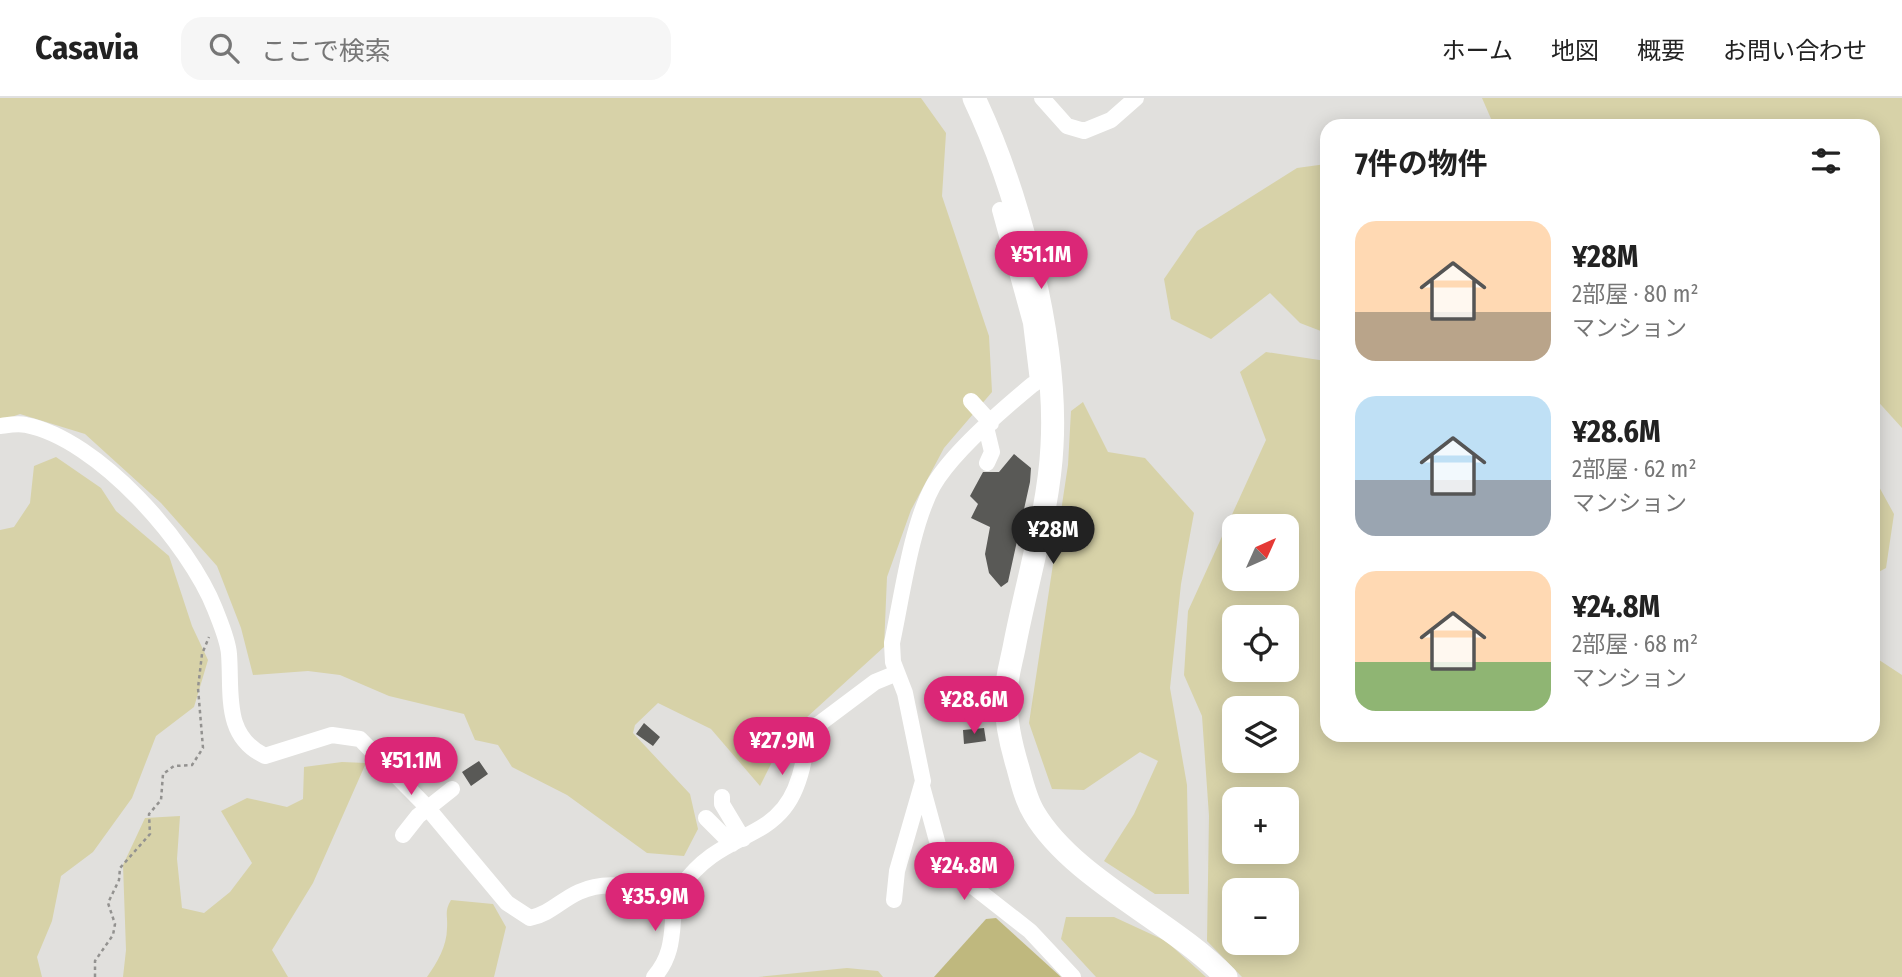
<!DOCTYPE html>
<html lang="ja">
<head>
<meta charset="utf-8">
<style>
	:root { --surface:#fff; --page:#f6f6f6; --text:#222; --muted:#767676; --line:#e0e0e0; --accent:#db2777 }
	body { margin:0; font-family:"Fira Sans Condensed","Noto Sans JP",sans-serif; background:var(--page); color:var(--text); height:100vh; display:flex; flex-direction:column; font-size:26px; white-space:nowrap }
	* { box-sizing:border-box; margin:0 }
	p { font-size:23px; color:var(--muted) }
	.icon { flex:none; width:38px; height:38px; fill:none; stroke:currentColor; stroke-width:2; stroke-linecap:round; stroke-linejoin:round }
	.map { position:relative; flex:1; overflow:hidden }
	.side { position:absolute; left:1320px; top:21px; width:560px; height:623px; display:flex; flex-direction:column; background:var(--surface); border-radius:21px; box-shadow:0 4px 18px #0003 }
	.side>* { flex:none }
	.needle { width:46px; rotate:45deg }
	.buttons { position:absolute; left:1222px; top:416px; display:grid; gap:14px }
	.buttons a { display:grid; place-items:center; width:77px; height:77px; border-radius:14px; background:var(--surface); box-shadow:0 4px 18px #0003; font-size:35px }
	.price { position:absolute; translate:-50% -60px; padding:0 16px; border-radius:24px; background:var(--accent); color:#fff; font-size:23px; line-height:46px; filter:drop-shadow(0 2px 4px #0008) }
	.price::after { content:''; position:absolute; left:50%; top:42px; width:21px; height:16px; margin-left:-10px; background:inherit; clip-path:polygon(0 0,100% 0,50% 100%) }
	.price.active { background:#222; color:#fff }
	ul { padding:0; list-style:none }
	li { display:flex; align-items:center; gap:21px; height:175px; padding:0 35px }
	li span { display:grid; place-items:center; flex:none; width:196px; height:140px; border-radius:21px; color:#555 }
	li>.icon { margin-inline-start:auto }
	span .icon { width:84px; height:84px; fill:#fffc; stroke-width:1 }
	li b { font-size:30px }
	h2 { display:flex; justify-content:space-between; align-items:center; height:84px; padding:0 35px; font-size:30px }
	header { display:flex; align-items:center; gap:42px; box-sizing:border-box; height:98px; padding:0 35px; background:var(--surface); border-bottom:2px solid var(--line) }
	header strong { font-size:33px }
	nav { display:flex; gap:38px; margin-inline-start:auto; font-size:24px }
	.search { width:490px; height:63px; background:var(--page); display:flex; align-items:center; gap:18px; box-sizing:border-box; padding:0 24px; border-radius:21px; color:var(--muted); font-size:26px }
	.map>svg:first-child { display:block }
</style>
</head>
<body>
<header>
<strong>Casavia</strong>
<div class="search"><svg class="icon" aria-label="search" viewBox="0 0 24 24"><circle cx="10" cy="10" r="6"/><path d="M15 15l6 6"/></svg>ここで検索</div>
<nav><a>ホーム</a><a>地図</a><a>概要</a><a>お問い合わせ</a></nav>
</header>
<div class="map">
<svg width="1902" height="879" viewBox="0 0 1902 879">
	<rect width="100%" height="100%" fill="#e1e0dd"/>
	<path fill="#d7d2a8" fill-rule="evenodd" d="M0 0H921L946 35 942 98 989 238 992 294 944 350 911 412 887 479 884 549 784 640 760 688 711 631 658 605 635 627 633 635 690 696 698 731 684 758 647 755 567 697 512 669 498 647 475 642 464 616 389 598 340 577 308 573 253 577 241 530 217 468 161 405 85 336 20 316 0 323Z
		M1482 0H1902V330L1873 298 1872 28H1489L1492 23Z
		M1326 66V235L1300 225 1270 195 1211 241 1171 221 1164 181 1197 133 1297 70Z
		M1266 254 1326 263V637H1872L1873 558 1902 577V879H1242L1207 843 1209 718 1202 618 1184 577 1188 513 1266 342 1240 274ZM1234 429H1286V481H1234ZM1234 520H1286V572H1234ZM1234 611H1286V663H1234ZM1234 702H1286V754H1234ZM1234 793H1286V845H1234Z
		M1083 304 1108 354 1145 360 1194 415 1181 486 1170 590 1187 687 1189 796H1155L1104 763 1134 716 1158 663 1140 654 1084 692 1052 691 1029 625 1068 367 1071 313Z
		M56 359 101 390 116 413 169 458 192 528 208 562 194 609 156 638 132 700 93 754 61 778 52 823 37 859 42 879H0V432L14 429 30 405 34 368Z
		M1872 376 1894 416 1886 470 1873 477Z
		M342 664 366 665 313 785 272 852 288 879H123L126 852 123 767 145 720 180 718 177 761 182 810 204 815 230 794 252 765 221 713 247 700 287 709 303 701 304 669Z
		M451 802 493 806 506 829 494 879H427C437 865 447 848 447 830 448 817 444 814 451 802Z
		M1066 819H1114L1166 843 1206 879H1096L1061 841Z
		M847 870 878 873 883 879H758Z"/>
	<path fill="#bfb87e" d="M996 820 1061 879H934L986 821Z"/>
	<path fill="#595956" d="M1014 356 1031 370 1030 384 1008 484 1001 489 989 475 985 456 990 429 971 420 978 406 970 398 983 374H999Z
		M644 625 660 639 653 648 636 636Z
		M984 630 986 643 964 646 963 632Z
		M479 663 488 676 471 688 462 674Z"/>
	<g fill="none" stroke-linecap="round" stroke-linejoin="round">
		<path stroke="#939290" stroke-width="2.5" stroke-dasharray="3.5 3.5" stroke-linecap="butt" d="M95 879V863L113 837 115 826 108 805 119 782 120 770 150 736 149 716 161 702 163 676 174 668 192 667 203 650 198 590 202 556 209 539"/>
		<path stroke="#fff" stroke-width="16" d="M1042 0 1067 28 1084 33 1111 22 1136 0
			M1000 112 1031 225 1038 283
			M971 303 991 325
			M0 328C8 327 18 325 26 327 98 341 189 445 215 511 220 524 228 542 229 556 232 596 223 638 265 658L332 637 360 641 425 707 507 805 530 820C550 816 561 802 579 794 611 779 644 792 676 801
			M986 329 992 354 987 365
			M922 688 940 754 947 768 1030 833 1073 879
			M722 699V706L743 741
			M706 720 732 746
			M403 737 418 718 452 691
			M894 802 897 773 923 683 905 595 893 564 892 545C902 499 911 428 933 388 951 356 1003 311 1032 287L1038 283H1052
			M654 879C682 848 666 812 681 789 731 718 796 756 807 639L811 632 875 584 897 575"/>
		<path stroke="#fff" stroke-width="23" d="M974 0C1019 95 1058 243 1052 348 1049 411 1027 483 1015 545 1012 562 1006 580 1006 597 1005 622 1011 647 1018 670 1022 685 1026 702 1034 715 1073 781 1172 823 1226 879"/>
	</g>
</svg>
<div class="buttons">
<a><svg class="needle" viewBox="-14 -14 28 28"><path d="M0-13l5 13h-10z" fill="#e53935"/><path d="M0 13l5-13h-10z" fill="#767676"/></svg></a>
<a><svg class="icon" aria-label="locate" viewBox="0 0 24 24"><circle cx="12" cy="12" r="6"/><path d="M12 2v4M12 18v4M2 12h4M18 12h4"/></svg></a>
<a><svg class="icon" aria-label="layers" viewBox="0 0 24 24"><path d="M12 4l9 5-9 5-9-5zM3 14l9 5 9-5"/></svg></a>
<a>+</a>
<a>−</a>
</div>
<b class="price" style="left:1041px;top:193px">¥51.1M</b>
<b class="price active" style="left:1053px;top:468px">¥28M</b>
<b class="price" style="left:974px;top:638px">¥28.6M</b>
<b class="price" style="left:782px;top:679px">¥27.9M</b>
<b class="price" style="left:411px;top:699px">¥51.1M</b>
<b class="price" style="left:964px;top:804px">¥24.8M</b>
<b class="price" style="left:655px;top:835px">¥35.9M</b>
<section class="side">
<h2>7件の物件<svg class="icon" aria-label="filters" viewBox="0 0 24 24"><path d="M4 7h16M4 17h16"/><circle cx="9" cy="7" r="2"/><circle cx="15" cy="17" r="2"/></svg></h2>
<ul>
<li><span style="background:linear-gradient(#ffd9b3 65%,#b9a48a 0)"><svg class="icon" aria-label="home" viewBox="0 0 24 24"><path d="M3 11l9-7 9 7M6 9v11h12V9"/></svg></span><div><b>¥28M</b><p>2部屋 · 80 m²</p><p>マンション</p></div></li>
<li><span style="background:linear-gradient(#bfe0f5 60%,#9aa5b1 0)"><svg class="icon" aria-label="home" viewBox="0 0 24 24"><path d="M3 11l9-7 9 7M6 9v11h12V9"/></svg></span><div><b>¥28.6M</b><p>2部屋 · 62 m²</p><p>マンション</p></div></li>
<li><span style="background:linear-gradient(#ffd9b3 65%,#8fb573 0)"><svg class="icon" aria-label="home" viewBox="0 0 24 24"><path d="M3 11l9-7 9 7M6 9v11h12V9"/></svg></span><div><b>¥24.8M</b><p>2部屋 · 68 m²</p><p>マンション</p></div></li>
</ul>
</section>
</div>
</body>
</html>
